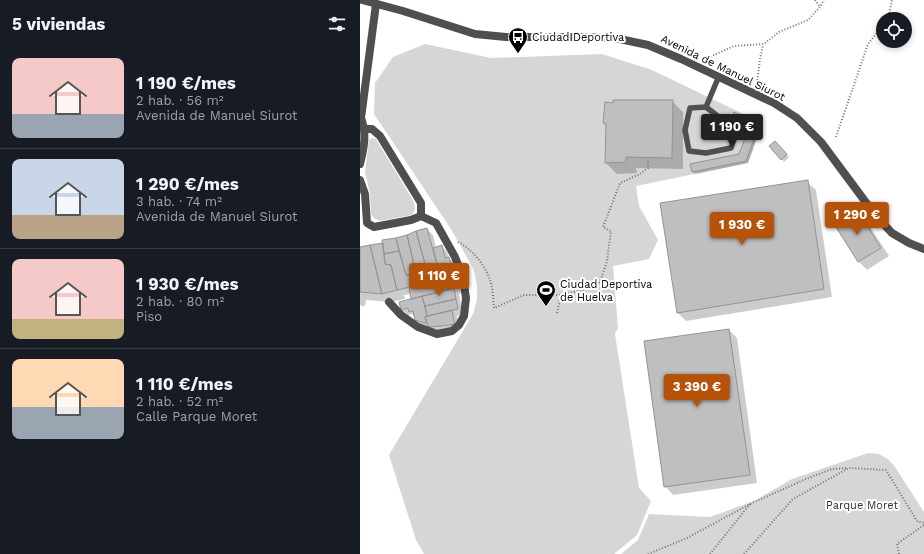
<!DOCTYPE html>
<html lang="es">
<head>
<meta charset="utf-8">
<style>
	:root { --surface:#171b24; --page:#20242c; --text:#f1f3f6; --muted:#9ea1a6; --line:#363941; --accent:#b45309 }
	body { margin:0; font-family:"Work Sans",sans-serif; background:var(--page); color:var(--text); height:100vh; display:flex; flex-direction:column; font-size:15px; white-space:nowrap }
	* { box-sizing:border-box; margin:0 }
	p { font-size:13px; color:var(--muted) }
	.icon { flex:none; width:22px; height:22px; fill:none; stroke:currentColor; stroke-width:2; stroke-linecap:round; stroke-linejoin:round }
	.map { position:relative; flex:1; overflow:hidden }
	.details { display:flex; flex-direction:column; background:var(--surface); width:360px }
	.details>* { flex:none }
	.tools { position:absolute; left:516px; top:12px; display:grid; gap:8px }
	.tools a { display:grid; place-items:center; width:36px; height:36px; border-radius:50%; background:var(--surface); box-shadow:0 2px 6px #0003; font-size:20px }
	.price { position:absolute; translate:-50% -34px; padding:0 9px; border-radius:4px; background:var(--accent); color:#fff; font-size:13px; line-height:26px; filter:drop-shadow(0 1px 2px #0008) }
	.price::after { content:''; position:absolute; left:50%; top:24px; width:12px; height:9px; margin-left:-6px; background:inherit; clip-path:polygon(0 0,100% 0,50% 100%) }
	.price.selected { background:#222; color:#fff }
	ul { padding:0; list-style:none }
	li { display:flex; align-items:center; gap:12px; height:100px; padding:0 12px }
	li+li { border-top:1px solid var(--line) }
	li span { display:grid; place-items:center; flex:none; width:112px; height:80px; border-radius:8px; color:#555 }
	li>.icon { margin-inline-start:auto }
	span .icon { width:48px; height:48px; fill:#fffc; stroke-width:1 }
	li b { font-size:17px }
	h2 { display:flex; justify-content:space-between; align-items:center; height:48px; padding:0 12px; font-size:17px }
	main { display:flex; flex:1; min-height:0 }
	.map>svg:first-child { display:block }
</style>
</head>
<body>
<main>
<section class="details">
<h2>5 viviendas<svg class="icon" aria-label="filters" viewBox="0 0 24 24"><path d="M4 7h16M4 17h16"/><circle cx="9" cy="7" r="2"/><circle cx="15" cy="17" r="2"/></svg></h2>
<ul>
<li><span style="background:linear-gradient(#f6c9c9 70%,#9aa5b1 0)"><svg class="icon" aria-label="home" viewBox="0 0 24 24"><path d="M3 11l9-7 9 7M6 9v11h12V9"/></svg></span><div><b>1 190 €/mes</b><p>2 hab. · 56 m²</p><p>Avenida de Manuel Siurot</p></div></li>
<li><span style="background:linear-gradient(#c9d6e8 70%,#b9a48a 0)"><svg class="icon" aria-label="home" viewBox="0 0 24 24"><path d="M3 11l9-7 9 7M6 9v11h12V9"/></svg></span><div><b>1 290 €/mes</b><p>3 hab. · 74 m²</p><p>Avenida de Manuel Siurot</p></div></li>
<li><span style="background:linear-gradient(#f6c9c9 75%,#c2b280 0)"><svg class="icon" aria-label="home" viewBox="0 0 24 24"><path d="M3 11l9-7 9 7M6 9v11h12V9"/></svg></span><div><b>1 930 €/mes</b><p>2 hab. · 80 m²</p><p>Piso</p></div></li>
<li><span style="background:linear-gradient(#ffd9b3 60%,#9aa5b1 0)"><svg class="icon" aria-label="home" viewBox="0 0 24 24"><path d="M3 11l9-7 9 7M6 9v11h12V9"/></svg></span><div><b>1 110 €/mes</b><p>2 hab. · 52 m²</p><p>Calle Parque Moret</p></div></li>
</ul>
</section>
<div class="map">
<svg width="564" height="554" viewBox="0 0 564 554">
	<rect width="100%" height="100%" fill="#fff"/>
	<path fill="#d6d6d6" d="M65 44 131 58 242 54 292 70 402 123 388 163 276 186 279 206 298 240 289 259 253 266 258 328 255 334 279 488 291 501 277 535 254 554H64L56 540 29 455 113 314 117 299V287L114 270 91 229 14 114 15 83 33 57Z
		M12 138 16 139 54 202 55 209 52 215 20 221 14 218 11 214 10 194 5 172 9 140Z
		M508 453 519 454 528 459 535 467 564 512V554H261L278 540 289 514 350 517 394 501 432 479Z"/>
	<path fill="#0003" d="M312 101 323 112V169L276 168 277 173 257 174 246 163 247 126 244 123Z
		M372 119 398 125 401 128 388 163 336 174 333 172 380 155 390 129Z
		M415 142 429 157 424 162 422 159Z
		M447 182 456 190 472 297 326 321 318 313Z
		M497 211 505 219 529 256 507 270 499 262 475 225Z
		M67 229 73 235 76 248 82 246 87 252 89 258 94 263 101 293 99 294 103 315 97 316 100 329 74 332 61 325 52 314 48 315 42 310 52 300 51 294 44 295 45 299 31 302 6 300 5 306H1L0 304V248L24 243Z
		M369 330 377 338 397 483 313 495 305 486Z"/>
	<path fill="#bfbfbf" stroke="#939393" d="M253 100H313L312 158 266 157V162L245 163 246 124 243 123 245 102 253 103Z
		M374 112 399 125 386 161 332 172 330 164 379 154 389 128 371 119Z
		M415 141 427 154 421 160 409 146Z
		M448 180 464 289 317 313 300 203Z
		M497 209 521 248 498 262 474 224Z
		M67 228 78 268 67 271 56 231Z
		M56 231 70 282 59 285 47 235Z
		M47 235 56 274 46 275 36 238Z
		M36 238 39 251 24 254 22 240Z
		M23 243 25 264 31 265 37 290 22 294 10 245Z
		M10 245 22 294 0 292V247Z
		M82 245 85 258 89 257 91 266 78 268 73 248Z
		M39 251 46 275 56 274 59 285 37 290 31 265 25 264 24 254Z
		M91 266 94 277 70 282 67 271Z
		M94 277 96 288 51 299 49 287Z
		M94 288 96 299 65 306 62 296Z
		M62 296 67 316 65 317 67 323H64L55 320 53 311 49 312 48 308 41 310 39 302Z
		M96 299 98 309 67 316 65 306Z
		M92 310 95 324 81 326 68 327 65 317Z
		M369 329 390 475 304 487 284 341Z"/>
	<g fill="none" stroke-linecap="round" stroke-linejoin="round">
		<path stroke="#717171" stroke-width="2" stroke-dasharray="1 2" stroke-linecap="butt" d="M455 0 460 7
			M528 19 532 0
			M345 59 374 46 404 44 419 32 448 20 460 7 464 0
			M397 83 400 59 403 45
			M476 137 508 44 523 25
			M98 242C112 249 125 265 130 280 133 288 133 299 134 308L164 295H201L227 289 240 282 247 261 251 231 243 227 260 183 280 174 288 168V160
			M197 313 201 295
			M288 554 327 538 390 504 446 479 472 469 488 468
			M350 554 390 504
			M384 554 433 499 489 468 526 470 557 521 564 523
			M539 554 537 544 564 525"/>
		<path stroke="#4f4f4f" stroke-width="5.5" d="M346 107 330 108 325 130 329 151 346 153 371 148 375 136 369 125 346 107 359 76"/>
		<path stroke="#4f4f4f" stroke-width="8" d="M5 129H12L20 136 61 203V216
			M0 164C4 148 7 134 1 118L16 4
			M0 180 5 194 7 223 14 227 51 220 61 216
			M29 302 41 315 58 327 77 334 92 331 99 325 104 316 106 298 103 278 95 257 76 223 61 216"/>
		<path stroke="#4f4f4f" stroke-width="8" d="M2 0 43 11 115 34 146 37H221L255 38 288 45 321 59 414 103 437 118 461 142 516 216 532 233 549 243 564 249"/>
	</g>
	<defs>
		<symbol id="bus-pin" viewBox="-11 -11 22 30"><path d="M0 17L-7.5 6A9.5 9.5 0 1 1 7.5 6Z" fill="#000" stroke="#fff"/><path d="M-5-6H5V4H4V6H2V4H-2V6H-4V4H-5ZM-3.5-4V0h7V-4ZM-3.5 1.2v1.5H-2V1.2ZM2 1.2v1.5H3.5V1.2Z" fill="#fff"/></symbol>
		<symbol id="stadium-pin" viewBox="-11 -11 22 30"><path d="M0 17L-7.5 6A9.5 9.5 0 1 1 7.5 6Z" fill="#000" stroke="#fff"/><path d="M0-5a6.5 5 0 1 0 0 10a6.5 5 0 1 0 0-10ZM-3.5-1.8h7v3.6h-7Z" fill="#fff"/></symbol>
	</defs>
	<g fill-rule="evenodd">
		<use href="#bus-pin" x="147" y="26" width="22" height="30"/>
		<use href="#stadium-pin" x="175" y="279" width="22" height="30"/>
	</g>
	<g text-anchor="middle" dominant-baseline="central" stroke-width="4" stroke-linejoin="round" paint-order="stroke">
		<g font-size="11" fill="#000" stroke="#fff" text-anchor="start">
			<text x="172" y="37">Ciudad Deportiva</text>
			<text x="200" y="284">Ciudad Deportiva<tspan x="200" dy="13">de Huelva</tspan></text>
		</g>
		<g font-size="11" fill="#000" stroke="#fff">
			<text transform="translate(363 68) rotate(26)">Avenida de Manuel Siurot</text>
		</g>
		<g font-size="11" fill="#2d2d2d" stroke="#fff">
			<text x="502" y="505">Parque Moret</text>
		</g>
	</g>
</svg>
<div class="tools">
<a><svg class="icon" aria-label="locate" viewBox="0 0 24 24"><circle cx="12" cy="12" r="6"/><path d="M12 2v4M12 18v4M2 12h4M18 12h4"/></svg></a>
</div>
<b class="price selected" style="left:372px;top:148px">1 190 €</b>
<b class="price" style="left:497px;top:236px">1 290 €</b>
<b class="price" style="left:382px;top:246px">1 930 €</b>
<b class="price" style="left:79px;top:297px">1 110 €</b>
<b class="price" style="left:337px;top:408px">3 390 €</b>
</div>
</main>
</body>
</html>
